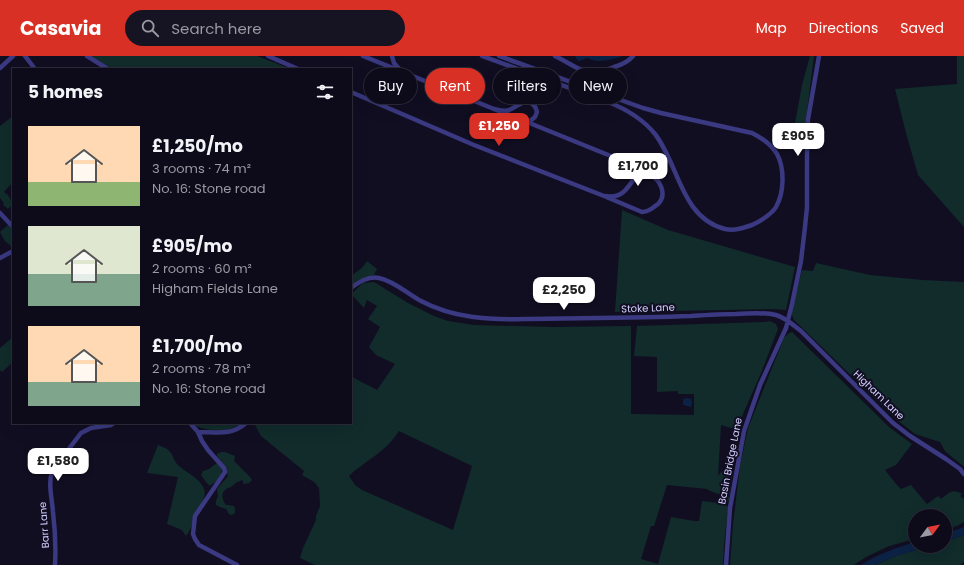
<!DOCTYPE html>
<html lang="en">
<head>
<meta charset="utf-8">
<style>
	:root { --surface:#0d0a1a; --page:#161323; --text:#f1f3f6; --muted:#9a9aa2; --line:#2d2b39; --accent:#d93025 }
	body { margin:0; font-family:Poppins,sans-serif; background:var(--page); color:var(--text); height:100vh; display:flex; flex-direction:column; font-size:15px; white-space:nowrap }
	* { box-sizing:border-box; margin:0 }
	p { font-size:13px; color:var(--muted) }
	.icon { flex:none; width:22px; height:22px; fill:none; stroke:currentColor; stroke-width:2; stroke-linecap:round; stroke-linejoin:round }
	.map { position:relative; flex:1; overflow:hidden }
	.drawer { position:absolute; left:12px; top:12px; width:340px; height:356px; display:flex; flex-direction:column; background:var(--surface); border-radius:0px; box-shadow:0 4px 16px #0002,0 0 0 1px var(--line) }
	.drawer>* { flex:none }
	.guide { position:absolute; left:364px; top:12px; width:380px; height:36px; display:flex; gap:8px }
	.needle { width:26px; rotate:58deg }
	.tools { position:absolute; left:908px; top:453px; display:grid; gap:8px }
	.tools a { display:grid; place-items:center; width:44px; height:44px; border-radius:50%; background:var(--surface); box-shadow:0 4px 16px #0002,0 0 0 1px var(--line); font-size:20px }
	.price { position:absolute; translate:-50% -34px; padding:0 9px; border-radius:8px; background:#fff; color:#222; font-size:13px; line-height:26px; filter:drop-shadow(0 1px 2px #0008) }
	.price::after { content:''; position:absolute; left:50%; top:24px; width:12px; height:9px; margin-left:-6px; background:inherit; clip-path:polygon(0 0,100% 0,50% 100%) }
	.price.on { background:var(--accent); color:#fff }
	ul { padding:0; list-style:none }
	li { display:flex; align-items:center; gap:12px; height:100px; padding:0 16px }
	li span { display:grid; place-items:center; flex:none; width:112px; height:80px; border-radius:0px; color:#555 }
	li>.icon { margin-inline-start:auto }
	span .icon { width:48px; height:48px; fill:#fffc; stroke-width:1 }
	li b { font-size:17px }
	h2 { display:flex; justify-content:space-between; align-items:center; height:48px; padding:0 16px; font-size:17px }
	.chip { padding:0 14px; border-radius:18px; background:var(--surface); box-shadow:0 4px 16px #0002,0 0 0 1px var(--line); font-size:14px; line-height:36px }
	.chip.on { background:var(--accent); color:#fff }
	header { display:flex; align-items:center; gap:24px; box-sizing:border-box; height:56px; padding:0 20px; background:var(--accent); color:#fff }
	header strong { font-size:19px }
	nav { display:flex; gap:22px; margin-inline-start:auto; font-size:14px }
	.search { width:280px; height:36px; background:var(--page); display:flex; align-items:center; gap:10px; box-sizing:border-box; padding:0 14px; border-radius:22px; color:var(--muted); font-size:15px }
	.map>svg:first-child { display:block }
</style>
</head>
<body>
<header>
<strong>Casavia</strong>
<div class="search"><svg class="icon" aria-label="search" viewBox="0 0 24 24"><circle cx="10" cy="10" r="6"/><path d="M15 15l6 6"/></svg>Search here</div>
<nav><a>Map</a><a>Directions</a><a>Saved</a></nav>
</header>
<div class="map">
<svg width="964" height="509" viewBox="0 0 964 509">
	<rect width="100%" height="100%" fill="#110e22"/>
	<path fill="#112c2b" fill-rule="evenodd" d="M90 0H257L291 13H113Z
		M810 0H814L804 79 793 78 802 29Z
		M957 0H964V171L918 119 906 77 895 33 957 28Z
		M13 60V126L4 136 8 139 12 146 11 148 12 149 8 153 3 149 4 147 0 142V70Z
		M622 154 668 174 795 211 786 254 773 253 615 256Z
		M8 169 13 174V192L5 185 0 176Z
		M367 205 377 213 374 219 360 224 351 230V220L362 212Z
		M816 207 870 219 923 224 964 226V411L945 395 940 386 915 378 896 363 794 264 792 259V252L802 214 813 215Z
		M374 226 408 247 434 260 448 265 474 269 553 271 631 270V358L694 359V338H678V335L657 336V301L634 300 637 270 764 266 770 265 776 268 778 273 761 317 743 358 738 374 721 369 718 420 721 416 729 412 733 414 729 443 728 446 725 443 724 440 710 435 707 433 667 429 654 470H651L641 503 658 508 671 461 694 465H699L702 445 726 448 728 451 724 489 723 509H315L300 502 303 492 316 464V460L320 450 319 432 314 426 302 419 304 415 261 380 254 367H351V320L354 322 377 334 395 308 376 299 369 291 380 271 368 263 377 250 367 244 364 252 351 238 363 227ZM399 375 472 410 453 474 362 434 355 429 349 420C366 404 386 396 399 375Z
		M792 276 889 371 912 388 896 409 885 414 896 428 901 433 911 429 927 448 938 440 941 443C949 437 952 432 962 438L960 440 964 443V466L957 470 945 474V460H915V483L889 490 866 501 854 509H730L733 468 740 410 748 372 784 282 789 277Z
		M13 281V306L2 316 0 314V292Z
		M198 367H241C228 378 210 375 195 370Z
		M158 389C162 391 167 392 169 395 173 398 174 406 179 410 188 418 209 427 204 441 203 446 199 450 197 455 193 463 192 473 186 480L182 474 167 468 178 421 147 417Z
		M221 396H225L235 400 234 405 250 421 252 424 249 427 243 428V424C236 426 236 427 231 431 229 432 227 432 225 434 220 439 223 445 226 449H228L234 450 235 453V457L231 459 229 458 226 453 220 451 216 449V445L218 440 217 433 228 420 226 412 217 400V398Z
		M217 407 222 412C223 419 216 426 210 430L206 426 201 419 203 415 209 413Z
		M964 479V506L960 509H875L896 500 930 490H945V486Z"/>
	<path fill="#0c2244" d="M575 0H623C611 4 599 8 587 2L580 5H578Z
		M688 342 691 343 692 347 691 351 683 349V343Z
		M964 471V479L945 486V478Z
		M915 486V490H930L896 500 875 509H861C878 498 896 492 915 486Z"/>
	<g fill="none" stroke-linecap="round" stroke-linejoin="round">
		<path stroke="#3a3981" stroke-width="4.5" d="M25 0 35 13
			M87 0 108 13
			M268 0 298 13
			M363 0 494 53
			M392 0 394 7 400 14
			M482 0 608 46C626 53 642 62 655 78 679 109 681 162 725 173 735 175 743 172 752 169 759 166 772 158 776 151 784 137 785 113 777 98 771 88 762 82 752 77L661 57 643 52 499 0
			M555 0C580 12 584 23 614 11 621 9 628 6 633 0
			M0 12 13 0
			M351 36 474 89 604 140 642 156C647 156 650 154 654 151 655 150 657 149 659 147 667 138 660 122 649 119 632 115 633 130 622 137 617 141 611 141 604 140
			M527 45C533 47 536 50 537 56L535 61 530 65 522 64 494 53C512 59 513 49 527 45Z
			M522 64 628 107
			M0 157 13 171
			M0 202 13 195
			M351 232C359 226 368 220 379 222 394 225 408 238 421 245 453 262 489 264 524 263 580 262 635 262 691 260 706 259 721 258 736 258 749 257 763 256 776 259 786 262 793 269 801 275L893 367 910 380 946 403 960 413 964 418
			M190 367 198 376 202 385 208 394 224 412 225 416 195 460 193 478 195 483 199 489 237 509
			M198 376C217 376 231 380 246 367
			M55 509C56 491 55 473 53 456 52 442 48 429 52 415L81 377 91 372 111 369 114 367
			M726 509 730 452 744 375 760 329 786 272 792 248 801 205 805 171 807 151V99L808 63 819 0"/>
	</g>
	<g text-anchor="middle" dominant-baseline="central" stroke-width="4" stroke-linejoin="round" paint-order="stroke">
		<g font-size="10" fill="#d4d0ff" stroke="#110e22">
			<text transform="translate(648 252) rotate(-2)">Stoke Lane</text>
			<text transform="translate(879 339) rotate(44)">Higham Lane</text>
			<text transform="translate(730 405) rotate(-79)">Basin Bridge Lane</text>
			<text transform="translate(44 469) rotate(-94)">Barr Lane</text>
		</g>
	</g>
</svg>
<div class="tools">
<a><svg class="needle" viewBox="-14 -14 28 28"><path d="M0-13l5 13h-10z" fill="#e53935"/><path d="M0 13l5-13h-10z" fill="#9a9aa2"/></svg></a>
</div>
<b class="price on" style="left:499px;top:91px">£1,250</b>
<b class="price" style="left:798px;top:101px">£905</b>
<b class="price" style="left:638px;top:131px">£1,700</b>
<b class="price" style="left:564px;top:255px">£2,250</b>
<b class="price" style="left:58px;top:426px">£1,580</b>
<div class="guide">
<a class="chip">Buy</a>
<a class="chip on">Rent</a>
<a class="chip">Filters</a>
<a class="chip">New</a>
</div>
<section class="drawer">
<h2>5 homes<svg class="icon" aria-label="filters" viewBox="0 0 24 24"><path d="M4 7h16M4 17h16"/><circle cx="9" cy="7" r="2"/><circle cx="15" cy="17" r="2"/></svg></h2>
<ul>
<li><span style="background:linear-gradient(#ffd9b3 70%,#8fb573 0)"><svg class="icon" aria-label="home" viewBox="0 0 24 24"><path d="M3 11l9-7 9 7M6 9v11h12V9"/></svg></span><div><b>£1,250/mo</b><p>3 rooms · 74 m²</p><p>No. 16: Stone road</p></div></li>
<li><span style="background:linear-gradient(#dfe7d0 60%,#7fa58c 0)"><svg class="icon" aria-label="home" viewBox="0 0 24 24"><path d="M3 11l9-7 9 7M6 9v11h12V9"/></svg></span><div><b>£905/mo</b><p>2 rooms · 60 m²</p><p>Higham Fields Lane</p></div></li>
<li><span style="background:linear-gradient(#ffd9b3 70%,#7fa58c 0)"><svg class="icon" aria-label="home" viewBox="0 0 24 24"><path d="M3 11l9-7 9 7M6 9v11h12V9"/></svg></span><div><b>£1,700/mo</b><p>2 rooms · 78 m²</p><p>No. 16: Stone road</p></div></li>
</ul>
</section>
</div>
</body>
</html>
